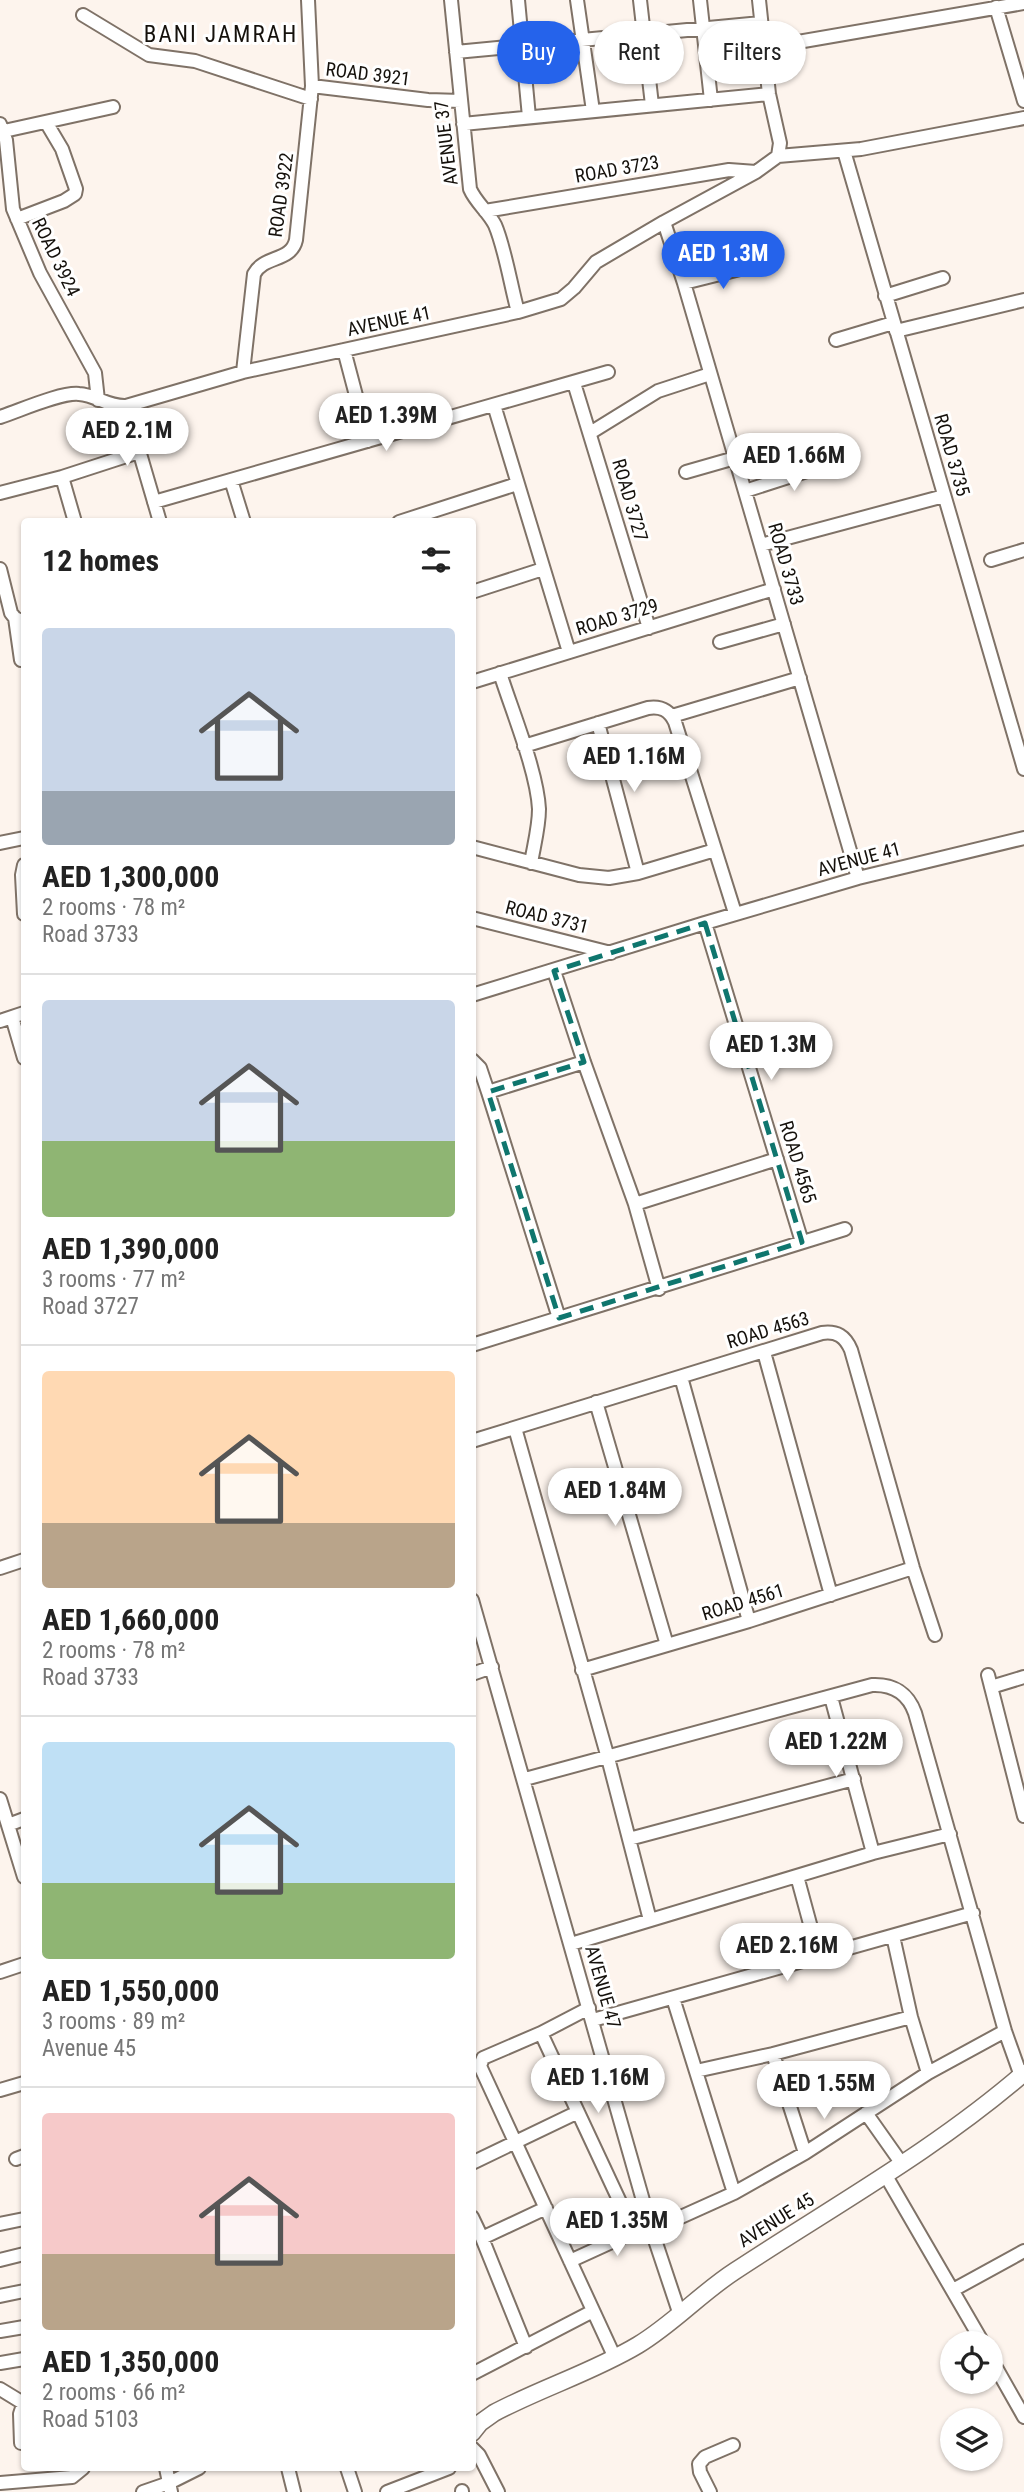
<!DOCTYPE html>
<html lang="en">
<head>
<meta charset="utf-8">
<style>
	:root { --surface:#fff; --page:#f2f2f2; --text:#222; --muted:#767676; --line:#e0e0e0; --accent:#2563eb }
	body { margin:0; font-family:"Roboto Condensed",sans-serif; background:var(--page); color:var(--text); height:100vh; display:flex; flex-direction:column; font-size:26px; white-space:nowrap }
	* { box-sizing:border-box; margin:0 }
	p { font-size:23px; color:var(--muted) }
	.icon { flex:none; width:38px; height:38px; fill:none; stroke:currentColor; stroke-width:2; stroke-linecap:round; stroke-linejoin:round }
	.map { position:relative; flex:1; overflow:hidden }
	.drawer { position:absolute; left:21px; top:518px; width:455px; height:1953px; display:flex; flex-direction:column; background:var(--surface); border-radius:7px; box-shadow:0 2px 5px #0004 }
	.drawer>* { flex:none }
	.banner { position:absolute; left:497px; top:21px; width:422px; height:63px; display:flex; gap:14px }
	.buttons { position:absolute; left:940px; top:2331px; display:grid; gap:14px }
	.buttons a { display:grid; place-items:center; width:63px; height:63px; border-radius:50%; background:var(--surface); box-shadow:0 2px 5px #0004; font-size:35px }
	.price { position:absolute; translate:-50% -60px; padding:0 16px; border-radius:24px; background:#fff; color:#222; font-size:23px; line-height:46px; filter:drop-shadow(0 2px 4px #0008) }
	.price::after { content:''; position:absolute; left:50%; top:42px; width:21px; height:16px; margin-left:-10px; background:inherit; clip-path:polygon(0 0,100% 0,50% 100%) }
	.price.on { background:var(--accent); color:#fff }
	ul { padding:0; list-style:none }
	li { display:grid; align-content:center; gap:14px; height:371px; padding:0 21px }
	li+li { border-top:2px solid var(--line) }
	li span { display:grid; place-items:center; height:217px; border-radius:7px; color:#555 }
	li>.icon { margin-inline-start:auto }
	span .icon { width:126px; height:126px; fill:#fffc; stroke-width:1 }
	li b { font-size:30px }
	h2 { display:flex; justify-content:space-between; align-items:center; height:84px; padding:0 21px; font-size:30px }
	.chip { padding:0 24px; border-radius:32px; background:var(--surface); box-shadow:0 2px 5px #0004; font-size:24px; line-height:63px }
	.chip.on { background:var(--accent); color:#fff }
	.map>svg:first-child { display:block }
</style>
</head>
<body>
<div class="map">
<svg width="1024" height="2492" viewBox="0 0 1024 2492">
	<rect width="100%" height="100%" fill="#fdf4ed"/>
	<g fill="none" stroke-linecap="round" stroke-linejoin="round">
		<defs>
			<path id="minor" d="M451 0 470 189C476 203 488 211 495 225 505 248 511 287 518 312
				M518 0 529 117
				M577 0 593 111
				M640 0 652 105
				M700 0 711 100
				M996 7 1024 101
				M83 15 149 55 195 61 311 99
				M763 48 1024 3
				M456 52 761 23
				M312 86 428 100 461 101
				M0 124 6 140 13 209 40 273 95 373 98 400
				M463 124 769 94
				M4 131 113 107
				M844 151 1024 769
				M778 156 861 149 1024 118
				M485 211 729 170 756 172
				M17 219 64 201 75 194 76 189 62 149 46 122
				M664 222 684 283 858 878
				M684 283 744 268
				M885 296 943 278
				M896 331 1024 300
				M836 340 893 323
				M344 350 368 441
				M243 372 254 274C264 255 291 262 296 240L312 86 308 0
				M574 383 649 628
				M494 405 569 652
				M126 406 160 522
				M0 417C19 411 61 392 79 394 96 395 108 407 126 406L243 372 518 312 561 299 574 288 596 262 664 222 756 172 778 156 780 143 769 94 759 0
				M590 433 658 391 710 374
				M686 472 735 458
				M62 477 75 522
				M231 480 244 522
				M745 491 832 463
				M0 493 62 477 139 452
				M154 502 608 372
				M399 522 517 484
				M761 545 944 496
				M991 560 1024 550
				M0 569 11 613 15 618 24 622
				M472 592 543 569
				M15 618 21 660
				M720 642 784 624
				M500 673C512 711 537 771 539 809 539 827 534 845 531 863
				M472 682 774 589
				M672 716 800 678
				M598 723 638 873
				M524 746 648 708C661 706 669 710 675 722L735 913
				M0 843 24 838
				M472 847 579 875 609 878 638 873 715 850
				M24 865 22 875 24 914
				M472 918 611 953
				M554 971 584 1062 635 1204 659 1289
				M472 995 705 923
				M12 1017 24 1058
				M0 1021 24 1013
				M472 1060 480 1068 488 1092 584 1062
				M488 1092 559 1318
				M635 1204 777 1159
				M802 1242 705 923 858 878 1024 838
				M472 1345 845 1229
				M764 1352 831 1595
				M681 1377 749 1621
				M596 1402 667 1645
				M515 1428 608 1758 650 1920
				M472 1441 822 1333C837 1331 845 1336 851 1350L913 1568 935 1635
				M0 1568 24 1560
				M472 1600 650 2225 680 2315
				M582 1670 749 1621 913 1568
				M472 1674 492 1667
				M988 1675 1024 1816
				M991 1687 1024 1677
				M831 1697 873 1853
				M525 1779 872 1685C893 1684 908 1693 915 1713L1005 2031 1021 2076
				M0 1799 24 1877
				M8 1825 24 1819
				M629 1839 854 1779
				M797 1876 819 1957
				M893 1936 911 2017 928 2073
				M571 1944 873 1853 950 1834
				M0 1972 24 1964
				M673 1998 734 2193
				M589 2008 541 2033 634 2232
				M593 2020 973 1913
				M541 2033 483 2058 480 2066 615 2358
				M696 2071 773 2054
				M0 2090 24 2083
				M866 2113 902 2164
				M805 2153 773 2054 911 2017
				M16 2159 24 2156
				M472 2163 578 2112
				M886 2176 983 2343
				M472 2217 482 2238
				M0 2224 24 2219
				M652 2230 734 2193 805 2153 928 2073 1005 2031
				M0 2260 24 2254
				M570 2261 640 2229
				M953 2290 1024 2251
				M0 2296 24 2291
				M0 2331 24 2327
				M526 2347 482 2238 546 2208
				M990 2357 1024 2417
				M0 2363 24 2359
				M472 2374 593 2311
				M0 2389 23 2403
				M21 2443 20 2414 24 2402
				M472 2448 479 2455 498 2492
				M166 2468 171 2492
				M288 2468 294 2492
				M347 2468 355 2492
				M0 2483 72 2477 83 2468
				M462 2491V2492
				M143 2492 169 2483 199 2468
				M387 2492 449 2468
				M710 2492 700 2472 699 2464 705 2457 733 2445"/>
			<path id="tertiary" d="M472 2433 480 2423 494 2413C541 2388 593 2372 638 2345 673 2324 701 2293 735 2271 832 2207 935 2150 1024 2073"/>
		</defs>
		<use href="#minor" stroke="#7f7267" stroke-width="16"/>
		<use href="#tertiary" stroke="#7f7267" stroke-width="19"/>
		<use href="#minor" stroke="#fff" stroke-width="12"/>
		<use href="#tertiary" stroke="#fff" stroke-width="16"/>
	</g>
	<path fill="none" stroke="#0f766e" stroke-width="5" stroke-dasharray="14 9" stroke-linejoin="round" d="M705 923 802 1242 559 1318 488 1092 584 1062 554 971Z"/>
	<g text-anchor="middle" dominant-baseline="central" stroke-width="6" stroke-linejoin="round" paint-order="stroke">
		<g font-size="19" fill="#15110c" stroke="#fff">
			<text transform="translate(368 74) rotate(7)">ROAD 3921</text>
			<text transform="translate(446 143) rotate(-97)">AVENUE 37</text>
			<text transform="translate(617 169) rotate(-10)">ROAD 3723</text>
			<text transform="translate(281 195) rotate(-82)">ROAD 3922</text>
			<text transform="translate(56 257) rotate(64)">ROAD 3924</text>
			<text transform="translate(389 321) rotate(-12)">AVENUE 41</text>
			<text transform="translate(952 455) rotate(74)">ROAD 3735</text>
			<text transform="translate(630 500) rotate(74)">ROAD 3727</text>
			<text transform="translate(786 564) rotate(74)">ROAD 3733</text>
			<text transform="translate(617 617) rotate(-17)">ROAD 3729</text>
			<text transform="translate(859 859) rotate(-15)">AVENUE 41</text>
			<text transform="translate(547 917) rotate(14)">ROAD 3731</text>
			<text transform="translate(798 1162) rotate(73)">ROAD 4565</text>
			<text transform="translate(768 1330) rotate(-17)">ROAD 4563</text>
			<text transform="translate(743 1602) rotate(-17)">ROAD 4561</text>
			<text transform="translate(603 1987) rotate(74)">AVENUE 47</text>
			<text transform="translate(776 2220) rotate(-32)">AVENUE 45</text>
		</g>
		<g font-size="23" letter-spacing="2" fill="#15110c" stroke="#fff">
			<text x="221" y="34">BANI JAMRAH</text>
		</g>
	</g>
</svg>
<div class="buttons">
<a><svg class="icon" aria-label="locate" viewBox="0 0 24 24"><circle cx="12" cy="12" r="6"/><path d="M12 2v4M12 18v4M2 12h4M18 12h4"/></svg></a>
<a><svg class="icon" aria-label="layers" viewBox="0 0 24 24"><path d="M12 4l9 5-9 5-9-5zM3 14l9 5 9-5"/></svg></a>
</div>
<b class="price on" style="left:723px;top:291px">AED 1.3M</b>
<b class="price" style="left:386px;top:453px">AED 1.39M</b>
<b class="price" style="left:127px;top:468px">AED 2.1M</b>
<b class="price" style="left:794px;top:493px">AED 1.66M</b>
<b class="price" style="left:634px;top:794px">AED 1.16M</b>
<b class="price" style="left:771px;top:1082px">AED 1.3M</b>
<b class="price" style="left:615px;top:1528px">AED 1.84M</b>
<b class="price" style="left:836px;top:1779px">AED 1.22M</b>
<b class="price" style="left:787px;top:1983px">AED 2.16M</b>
<b class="price" style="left:598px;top:2115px">AED 1.16M</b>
<b class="price" style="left:824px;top:2121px">AED 1.55M</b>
<b class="price" style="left:617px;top:2258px">AED 1.35M</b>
<div class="banner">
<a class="chip on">Buy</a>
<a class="chip">Rent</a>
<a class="chip">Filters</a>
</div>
<section class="drawer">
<h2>12 homes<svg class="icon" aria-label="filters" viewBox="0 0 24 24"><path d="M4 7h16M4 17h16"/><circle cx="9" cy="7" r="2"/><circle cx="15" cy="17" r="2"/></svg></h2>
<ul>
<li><span style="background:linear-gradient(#c9d6e8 75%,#9aa5b1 0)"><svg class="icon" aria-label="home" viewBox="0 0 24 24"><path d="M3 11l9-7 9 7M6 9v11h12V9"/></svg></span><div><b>AED 1,300,000</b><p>2 rooms · 78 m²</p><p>Road 3733</p></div></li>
<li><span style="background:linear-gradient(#c9d6e8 65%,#8fb573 0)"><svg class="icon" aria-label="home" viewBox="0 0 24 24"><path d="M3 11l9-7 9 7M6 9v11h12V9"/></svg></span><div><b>AED 1,390,000</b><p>3 rooms · 77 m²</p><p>Road 3727</p></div></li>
<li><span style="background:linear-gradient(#ffd9b3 70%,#b9a48a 0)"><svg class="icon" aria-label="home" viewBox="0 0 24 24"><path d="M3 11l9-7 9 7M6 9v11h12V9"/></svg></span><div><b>AED 1,660,000</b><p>2 rooms · 78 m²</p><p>Road 3733</p></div></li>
<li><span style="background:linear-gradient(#bfe0f5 65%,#8fb573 0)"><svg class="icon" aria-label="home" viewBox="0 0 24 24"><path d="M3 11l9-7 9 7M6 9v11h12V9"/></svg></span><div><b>AED 1,550,000</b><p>3 rooms · 89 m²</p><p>Avenue 45</p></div></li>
<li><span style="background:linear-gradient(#f6c9c9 65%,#b9a48a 0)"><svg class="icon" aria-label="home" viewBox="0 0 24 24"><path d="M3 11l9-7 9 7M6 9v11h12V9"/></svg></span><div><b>AED 1,350,000</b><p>2 rooms · 66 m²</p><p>Road 5103</p></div></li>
</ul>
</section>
</div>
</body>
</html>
